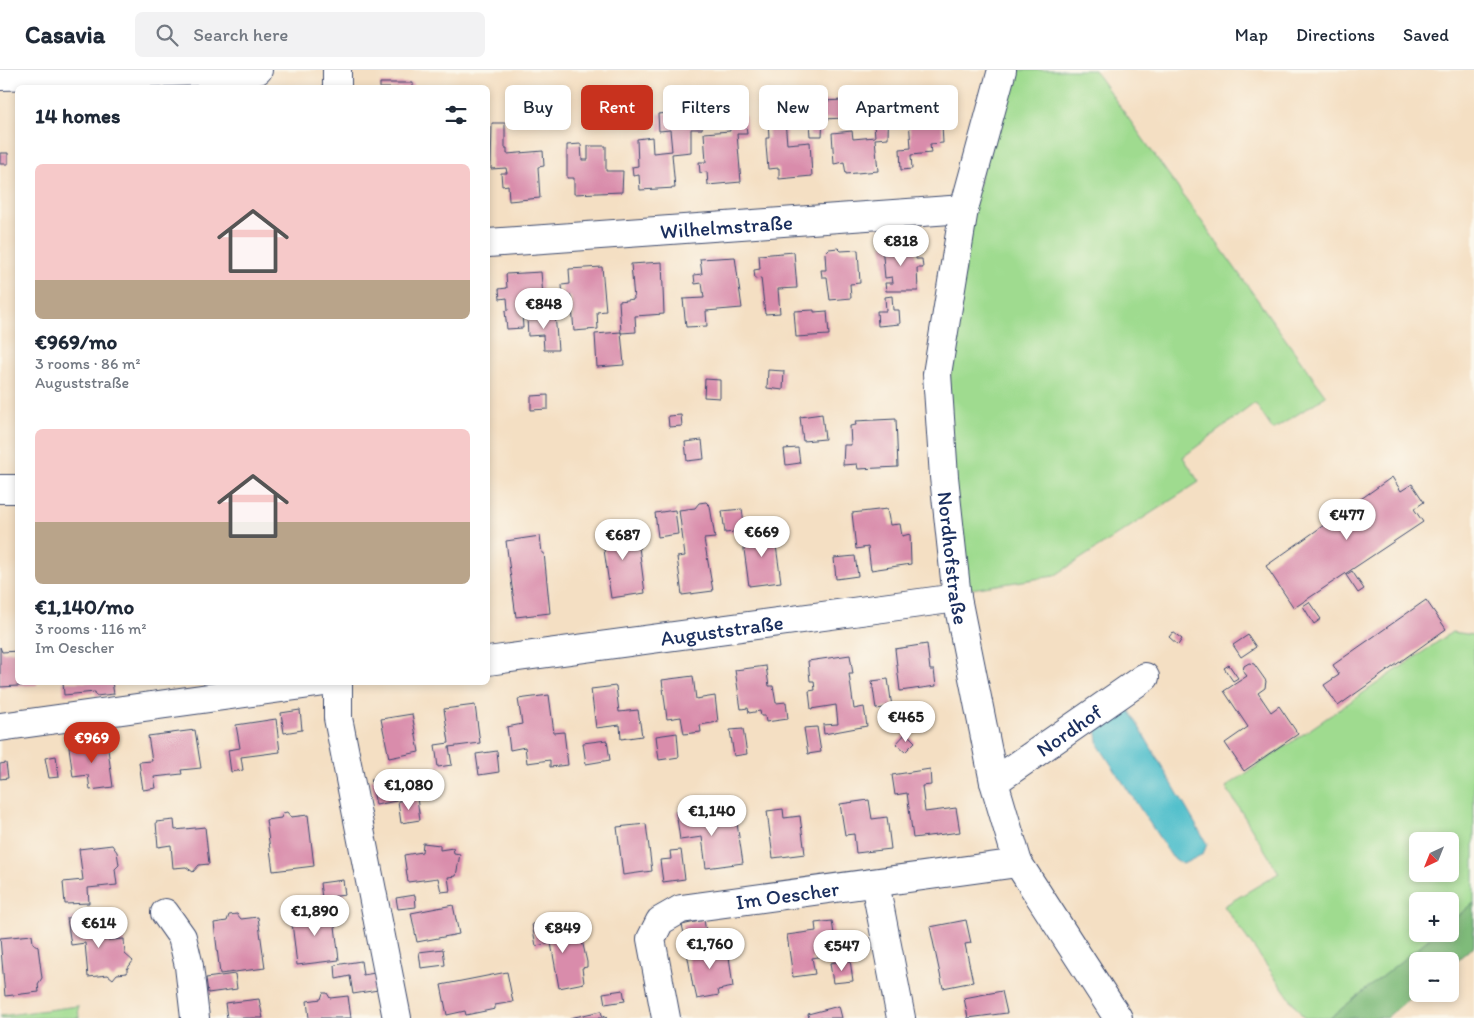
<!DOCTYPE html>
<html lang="en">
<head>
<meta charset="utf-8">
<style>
	:root { --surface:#fff; --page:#f2f2f3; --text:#1f2937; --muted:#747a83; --line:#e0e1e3; --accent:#c8321e }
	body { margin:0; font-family:Itim,sans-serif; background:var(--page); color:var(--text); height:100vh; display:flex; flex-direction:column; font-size:19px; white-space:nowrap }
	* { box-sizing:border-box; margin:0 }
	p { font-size:16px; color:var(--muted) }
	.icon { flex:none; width:28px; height:28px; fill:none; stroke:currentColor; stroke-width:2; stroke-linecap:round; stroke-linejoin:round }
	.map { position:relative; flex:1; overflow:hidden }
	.sheet { position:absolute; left:15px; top:15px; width:475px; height:600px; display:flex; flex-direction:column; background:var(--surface); border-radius:8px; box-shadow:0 2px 8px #0003 }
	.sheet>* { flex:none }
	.banner { position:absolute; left:505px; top:15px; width:475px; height:45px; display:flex; gap:10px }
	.needle { width:32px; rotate:223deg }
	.buttons { position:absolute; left:1409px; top:762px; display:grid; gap:10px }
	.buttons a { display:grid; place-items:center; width:50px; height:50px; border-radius:8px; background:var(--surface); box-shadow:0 2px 8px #0003; font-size:25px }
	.price { position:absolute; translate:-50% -42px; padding:0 11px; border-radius:18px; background:#fff; color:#222; font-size:16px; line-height:32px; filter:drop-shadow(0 1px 2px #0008) }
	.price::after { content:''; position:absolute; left:50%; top:30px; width:15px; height:11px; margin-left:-8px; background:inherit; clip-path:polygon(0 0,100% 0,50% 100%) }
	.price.selected { background:var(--accent); color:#fff }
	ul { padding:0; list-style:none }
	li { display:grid; align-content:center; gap:10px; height:265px; padding:0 20px }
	li span { display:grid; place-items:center; height:155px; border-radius:8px; color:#555 }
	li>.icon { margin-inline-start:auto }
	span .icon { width:90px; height:90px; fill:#fffc; stroke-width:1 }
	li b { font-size:21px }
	h2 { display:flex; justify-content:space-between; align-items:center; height:60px; padding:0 20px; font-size:21px }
	.tag { padding:0 18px; border-radius:8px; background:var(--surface); box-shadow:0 2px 8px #0003; font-size:18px; line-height:45px }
	.tag.selected { background:var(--accent); color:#fff }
	header { display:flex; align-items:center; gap:30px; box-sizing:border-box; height:70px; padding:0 25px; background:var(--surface); border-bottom:1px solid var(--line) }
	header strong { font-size:24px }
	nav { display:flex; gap:28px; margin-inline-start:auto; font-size:18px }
	.search { width:350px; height:45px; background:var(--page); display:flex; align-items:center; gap:12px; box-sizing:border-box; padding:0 18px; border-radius:8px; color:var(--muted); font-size:19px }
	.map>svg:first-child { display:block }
</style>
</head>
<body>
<header>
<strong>Casavia</strong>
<div class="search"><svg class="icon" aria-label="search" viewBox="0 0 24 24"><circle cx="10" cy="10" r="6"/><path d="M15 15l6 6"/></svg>Search here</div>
<nav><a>Map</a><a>Directions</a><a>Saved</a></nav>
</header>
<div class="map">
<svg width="1474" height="948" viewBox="0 0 1474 948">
	<rect width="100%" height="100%" fill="#fbf7ec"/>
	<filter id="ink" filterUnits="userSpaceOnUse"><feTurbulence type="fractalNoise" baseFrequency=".02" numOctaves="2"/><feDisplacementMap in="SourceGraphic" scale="10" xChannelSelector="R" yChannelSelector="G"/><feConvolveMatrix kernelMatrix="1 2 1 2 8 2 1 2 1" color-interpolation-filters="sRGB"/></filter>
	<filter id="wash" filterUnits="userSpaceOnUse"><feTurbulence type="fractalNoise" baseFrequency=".0096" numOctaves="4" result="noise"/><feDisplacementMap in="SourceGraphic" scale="20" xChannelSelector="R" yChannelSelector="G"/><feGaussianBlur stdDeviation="1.12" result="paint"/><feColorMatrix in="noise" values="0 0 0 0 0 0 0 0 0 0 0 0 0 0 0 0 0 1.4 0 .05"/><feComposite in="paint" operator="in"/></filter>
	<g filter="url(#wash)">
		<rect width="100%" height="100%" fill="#f4dfc3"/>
		<path fill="#9fdb8f" stroke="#5d8576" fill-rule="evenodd" d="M1009 0H1094L1326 326 1273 360 1255 333 1183 387 1199 412 1054 506 959 521 949 316 973 135Z
			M1452 562 1474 565V833L1450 852V831H1418V864H1435L1330 948H1304L1224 836 1279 803 1226 717ZM1418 771H1450V804H1418Z
			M78 936 79 948H0V946Z"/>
		<path fill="#7fbb7a" stroke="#4d756c" d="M1474 833V876L1450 896V891H1418L1417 922 1386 948H1330L1435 864H1450V852Z"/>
		<path fill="#53c0cc" stroke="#377895" d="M1128 638 1207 774 1203 784 1183 794 1172 787 1099 676 1096 658Z"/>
		<g id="blocks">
			<path fill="#d98cab" d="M380 13H413V18H380Z
				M692 27V44H703L702 59H691V82L672 84 675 118 640 120 639 105 633 106 632 97 638 96 637 69 652 67 653 83 672 81 670 60 659 61 658 44 669 43 668 28Z
				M889 28 888 68 875 69 878 101 846 104 844 92 834 94 832 63 852 61 853 69 875 67 872 29Z
				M843 30 845 48 823 49 822 66H810L808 37 823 36V31Z
				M925 33 926 36 941 35 943 73 930 74 931 83 911 85 912 99 901 100 900 79 911 78 908 35Z
				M745 45 747 64H737L741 112 708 115 707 102 700 103 699 92H706L704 63 730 61 729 46Z
				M785 50 787 74 810 72 812 106 779 109V98L768 99 766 75V68H769L768 51Z
				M492 53H505V78H507V84L543 81 544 96 538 97 540 128 509 131 508 115 502 116 501 103H507L506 98 491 99Z
				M581 74 582 90H588V76H606V101H623L622 122 574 124V108H567V75Z
				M0 83H8V94H0Z
				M915 172 916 189H922L923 198H917L918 221H886L885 213H893L892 207 885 208 882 175Z
				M838 178 841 181 858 180 860 213 850 214 851 228 830 230 827 207H822L821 200H826L825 183 829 179Z
				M794 182 797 218 778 219 780 243 765 244 761 208 755 209 754 200 760 199 759 185Z
				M735 187 742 238 706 241 707 256 686 257 683 229 704 228 702 213 695 214 694 205 702 204 700 189Z
				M662 192 664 244 635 246 636 262 621 263 619 231 634 229 631 194Z
				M602 197 606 241 597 242 598 259 574 261 571 226 563 227 562 215 570 214 569 199Z
				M541 202 544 239 522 241 523 258 507 259 505 241 508 240 507 228 500 229 499 219 507 218 506 204Z
				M892 226 893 240H899L900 254 878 256 877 241H886L885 227Z
				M814 240V242L827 241 829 265 796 267 794 241Z
				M555 244 558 280H544L543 265 528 266 527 248Z
				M621 262 624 295 597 297 595 264Z
				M768 300 784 301 783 320 767 318Z
				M705 309 720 310V328L704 327Z
				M548 325V339L531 340V326Z
				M822 344 825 369 803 371 800 347Z
				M681 345 682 356 669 357 668 346Z
				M896 349 898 397 858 399 857 394 843 395 844 375H851L850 356 856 355 855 351Z
				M702 370 704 389 687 391 685 372Z
				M798 378 800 393 786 395 784 379Z
				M1392 407 1401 421 1412 414 1424 432 1414 439 1423 452 1294 538 1266 496Z
				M706 432 710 436 715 468 704 469 713 521 682 525 677 487 685 486 679 440 695 438 699 433Z
				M742 439 745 461 725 463 722 441Z
				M887 439 890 455 900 454 902 466 910 464 911 494 871 500 868 477 856 479 852 443Z
				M675 440 678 464 658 467 655 443Z
				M636 454 645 523 611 528 601 459Z
				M774 461 781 512 749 516 742 465Z
				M540 466 542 483H544L550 543 516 547 506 471Z
				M855 486 858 506 836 509 834 488Z
				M1352 501 1364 519 1358 523 1346 505Z
				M1426 530 1446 559 1338 636 1324 615 1339 605 1333 595Z
				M1309 532 1321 549 1314 554 1303 536Z
				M1173 562 1182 569 1178 575 1169 567Z
				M1248 565 1256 577 1241 587 1233 575Z
				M927 574 930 600H934L936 616 900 621 895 579Z
				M0 577 2 582 18 581V612H37V615L0 617Z
				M850 585 853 604H849L854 639 864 637 867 656 824 664 823 655 838 654 836 635 811 639 809 621 815 620 814 611H810L808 591Z
				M1249 593 1254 594 1266 611 1265 618 1258 623 1271 642 1279 636 1298 664 1244 701 1225 673 1248 657 1224 621 1247 606 1243 601 1244 596Z
				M1229 595 1238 608 1233 611 1224 598Z
				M766 596 769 616H773L776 633 786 632 788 649 766 652 765 646H761L760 641 749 643 748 638 741 639 735 600Z
				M693 606 696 629 715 626 718 652 700 655 701 662 684 664 681 647 667 649 662 610Z
				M888 609 892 637 876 639 872 611Z
				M63 612H112L114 624 96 626 95 622 64 625Z
				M616 616 619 642 638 640 642 666 621 669 620 655 596 658 591 619Z
				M549 625 554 663 564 662 568 695 550 697V690L527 693 525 677 510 680 507 657 522 654 518 629Z
				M475 635 480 673 449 677 452 695 438 697 435 675 449 673 444 639Z
				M300 640 302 660 284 663 281 643Z
				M412 644 419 682 389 688 381 649Z
				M276 649 280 682 241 687 243 700 231 702 228 680 240 678 236 655Z
				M817 657 821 682 808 684 804 658Z
				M743 659 747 684 734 686 730 660Z
				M195 660 201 698 181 700 182 704 154 707 156 718 143 720 139 692 152 691 148 666Z
				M677 663 679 687 659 690 656 666Z
				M906 663 915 672 905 682 896 674Z
				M607 670 610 690 586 694 583 673Z
				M107 672 113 717 90 720 88 705 73 707 69 677Z
				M497 681 499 702 479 705 476 684Z
				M56 686 59 707 49 708 45 688Z
				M6 693 8 708 0 709V694Z
				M930 699 931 715 922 716 925 742 956 738 960 762 913 768 907 723 895 725 892 705Z
				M392 706 396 731 376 735 371 710Z
				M417 728 420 750 401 753 398 731Z
				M869 730 872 749 887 747 891 779 856 783 854 764 845 765 840 734Z
				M699 738 701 752 736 747 743 793 706 798 702 767 680 770 676 741Z
				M783 739 784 748 800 746 805 784 773 788 767 741Z
				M287 742 291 747 308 745 314 796 273 801 266 750 281 748 283 743Z
				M174 750 175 760 205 757 209 794 199 795 193 802 186 797 173 798 171 775 158 777 156 752Z
				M646 754 652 801 623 805 617 757Z
				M423 773 440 775V780L453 778 454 783 460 784 456 806 448 807 450 821 441 822 438 808 408 812 404 785 422 782Z
				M112 775 117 782 119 795 115 799 117 815 88 818 89 833 65 834 63 812 83 810 79 779Z
				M681 780 685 809 663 812 660 790 671 789 670 781Z
				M343 810 345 825 322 828 320 813Z
				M415 825 416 837 398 839 396 828Z
				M453 835 459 864 417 872 411 843Z
				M333 839 339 890 297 895 291 844Z
				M237 844 241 849 258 847 265 898 220 904 214 853 227 851 229 845Z
				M91 845 94 871 124 869 125 884 133 891 127 899V903L117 904 113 909 108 905 88 907 85 873 71 875 67 848Z
				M704 850 707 867 686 871 682 855Z
				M966 850 971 873 965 874 973 912 943 918 930 857Z
				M832 851 837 884 812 888 815 904 793 907 787 865 816 861 815 853Z
				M554 852 558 870 581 866 587 892V897L582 898 584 913 559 918 551 873 536 876 532 854Z
				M32 865 33 873 38 877 42 908 38 914 39 922 5 926 0 868Z
				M727 871 733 917 718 920 719 925 697 929 694 916 693 917 687 882Z
				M443 879 445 895 421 898 419 882Z
				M850 890 853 911 833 913 830 893Z
				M361 891 363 905 375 903 378 920 353 924 350 906 336 909 335 895Z
				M507 902 513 932 495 935V939L466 945 465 941 447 945 441 915Z
				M235 904 237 919 208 923 206 908Z
				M623 920 625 931 605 934 603 923Z
				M1002 921 1007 943 968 948 964 928Z
				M323 923H327L330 928 348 926 351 948H309L307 931 321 929Z
				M259 929 263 948H227L225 933Z
				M839 936 842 948H809L808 944Z
				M601 941 602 945 607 948H570Z"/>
		</g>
	</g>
	<g filter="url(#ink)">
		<use href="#blocks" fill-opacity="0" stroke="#3c496d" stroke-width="1"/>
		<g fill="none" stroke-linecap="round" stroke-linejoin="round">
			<defs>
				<g id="minor">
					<path d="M337 0V18"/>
					<path id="s1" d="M1002 0 964 139 937 304 944 407 957 528 994 712 1018 793 1118 948"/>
					<path d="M0 6 258 0"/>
					<path id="s2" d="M488 173 964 139"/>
					<path d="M0 419H18"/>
					<path id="s3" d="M488 591 957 528"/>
					<path d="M338 612V648L397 948"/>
					<path d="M0 657 325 612"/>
					<path id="s4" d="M994 712 1145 607"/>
					<path d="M875 813 901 948"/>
					<path d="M165 843 182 867 189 896 195 948"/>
					<path id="s5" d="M666 948 651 869 660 851 681 839 1018 793"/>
				</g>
			</defs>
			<use href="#minor" stroke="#3c496d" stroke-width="30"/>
			<use href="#minor" stroke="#fff" stroke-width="28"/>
		</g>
	</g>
	<g text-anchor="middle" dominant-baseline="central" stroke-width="4.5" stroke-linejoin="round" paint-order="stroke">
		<g font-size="21" fill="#1b2f5e" stroke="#fbf7ec">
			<text stroke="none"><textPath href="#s2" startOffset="239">Wilhelmstraße</textPath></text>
			<text stroke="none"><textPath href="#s1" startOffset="496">Nordhofstraße</textPath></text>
			<text stroke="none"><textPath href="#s3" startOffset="236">Auguststraße</textPath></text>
			<text stroke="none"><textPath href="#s4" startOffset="91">Nordhof</textPath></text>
			<text stroke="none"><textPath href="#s5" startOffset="232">Im Oescher</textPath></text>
		</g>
	</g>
</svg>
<div class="buttons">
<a><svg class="needle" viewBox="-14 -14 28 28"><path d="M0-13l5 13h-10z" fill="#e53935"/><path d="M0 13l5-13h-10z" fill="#747a83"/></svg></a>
<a>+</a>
<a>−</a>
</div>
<b class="price" style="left:901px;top:197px">€818</b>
<b class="price" style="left:544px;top:260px">€848</b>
<b class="price" style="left:1347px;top:471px">€477</b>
<b class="price" style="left:762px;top:488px">€669</b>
<b class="price" style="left:623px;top:491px">€687</b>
<b class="price" style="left:906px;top:673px">€465</b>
<b class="price selected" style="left:92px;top:694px">€969</b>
<b class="price" style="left:409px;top:741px">€1,080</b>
<b class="price" style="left:712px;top:767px">€1,140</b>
<b class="price" style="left:315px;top:867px">€1,890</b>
<b class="price" style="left:99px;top:879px">€614</b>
<b class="price" style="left:563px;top:884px">€849</b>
<b class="price" style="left:710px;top:900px">€1,760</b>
<b class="price" style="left:842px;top:902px">€547</b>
<div class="banner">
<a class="tag">Buy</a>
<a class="tag selected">Rent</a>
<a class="tag">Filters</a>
<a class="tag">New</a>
<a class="tag">Apartment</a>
</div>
<section class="sheet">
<h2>14 homes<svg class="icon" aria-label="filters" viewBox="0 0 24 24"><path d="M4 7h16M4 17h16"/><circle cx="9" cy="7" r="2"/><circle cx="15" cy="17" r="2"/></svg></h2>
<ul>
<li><span style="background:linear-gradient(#f6c9c9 75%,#b9a48a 0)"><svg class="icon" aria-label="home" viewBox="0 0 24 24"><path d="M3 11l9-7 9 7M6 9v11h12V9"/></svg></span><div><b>€969/mo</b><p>3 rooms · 86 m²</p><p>Auguststraße</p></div></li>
<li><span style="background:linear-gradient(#f6c9c9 60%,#b9a48a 0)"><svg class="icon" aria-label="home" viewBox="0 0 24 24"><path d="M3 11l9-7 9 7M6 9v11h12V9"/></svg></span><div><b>€1,140/mo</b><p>3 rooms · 116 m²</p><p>Im Oescher</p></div></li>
</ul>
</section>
</div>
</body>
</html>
